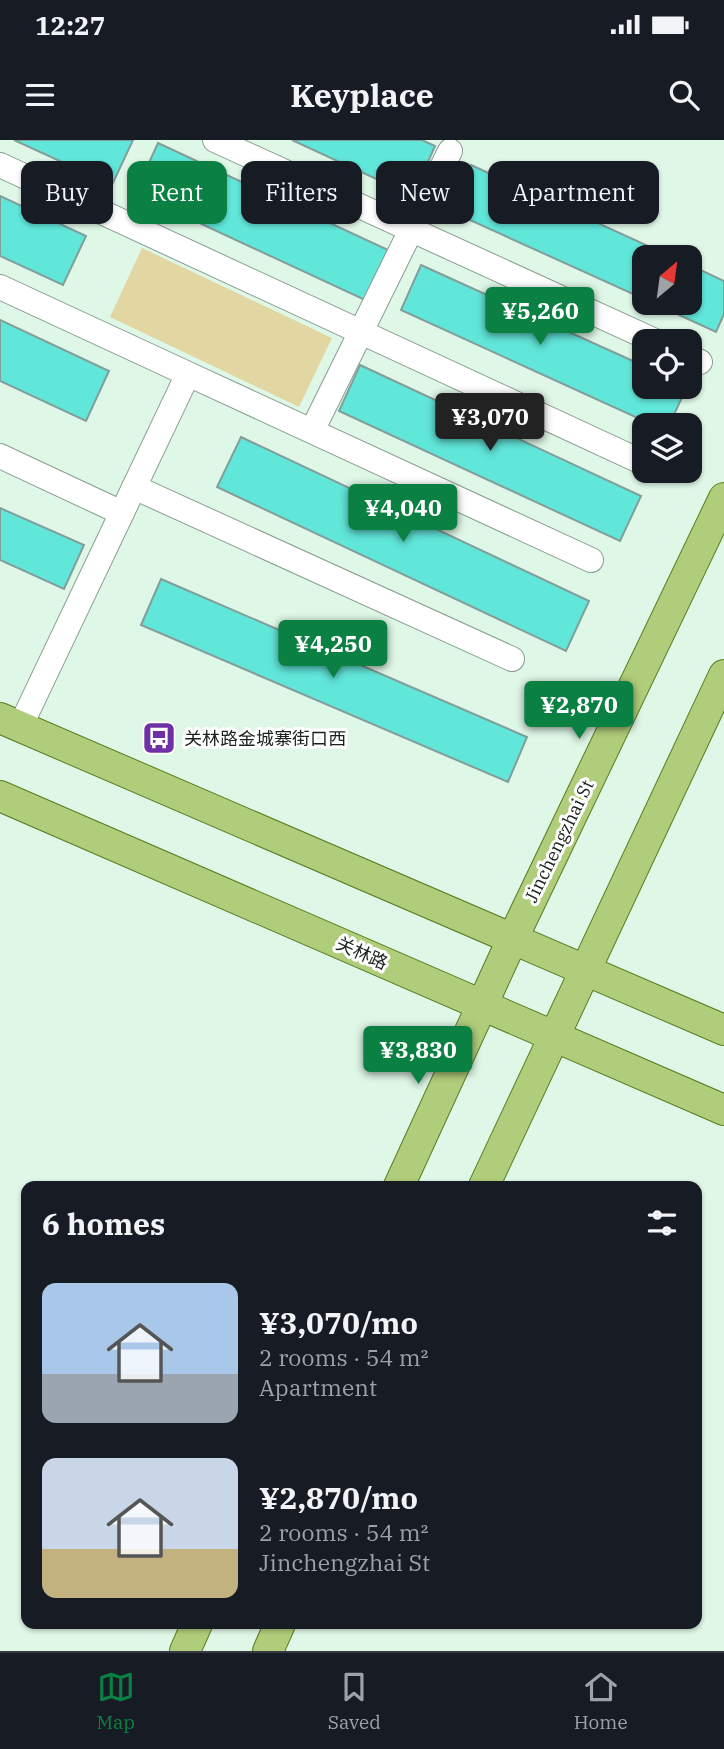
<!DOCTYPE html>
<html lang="en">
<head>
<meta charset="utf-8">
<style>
	:root { --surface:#171b24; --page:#242831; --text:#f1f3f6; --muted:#9ea1a6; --line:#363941; --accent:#0b8043 }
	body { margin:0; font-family:"IBM Plex Serif","Noto Sans SC",serif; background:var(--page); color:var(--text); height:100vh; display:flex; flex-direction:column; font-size:26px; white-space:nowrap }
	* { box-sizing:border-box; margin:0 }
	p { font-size:23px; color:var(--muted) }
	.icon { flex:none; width:38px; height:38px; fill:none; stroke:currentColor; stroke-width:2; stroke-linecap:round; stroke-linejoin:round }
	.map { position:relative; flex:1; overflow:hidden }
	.panel { position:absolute; left:21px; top:1041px; width:681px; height:448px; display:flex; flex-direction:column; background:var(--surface); border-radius:14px; box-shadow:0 2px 5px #0004 }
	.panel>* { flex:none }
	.hud { position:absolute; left:21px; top:21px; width:682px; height:63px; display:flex; gap:14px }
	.needle { width:46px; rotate:29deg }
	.buttons { position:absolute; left:632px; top:105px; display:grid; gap:14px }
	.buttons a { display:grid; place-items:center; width:70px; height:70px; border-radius:14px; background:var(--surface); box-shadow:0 2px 5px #0004; font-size:35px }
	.price { position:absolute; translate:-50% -60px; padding:0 16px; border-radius:7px; background:var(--accent); color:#fff; font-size:23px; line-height:46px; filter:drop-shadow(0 2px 4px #0008) }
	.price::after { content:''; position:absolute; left:50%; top:42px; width:21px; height:16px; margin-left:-10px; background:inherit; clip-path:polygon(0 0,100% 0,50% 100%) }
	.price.active { background:#222; color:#fff }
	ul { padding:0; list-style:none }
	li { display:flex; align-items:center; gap:21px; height:175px; padding:0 21px }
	li span { display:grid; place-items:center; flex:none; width:196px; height:140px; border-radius:14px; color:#555 }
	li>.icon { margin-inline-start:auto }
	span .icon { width:84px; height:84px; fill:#fffc; stroke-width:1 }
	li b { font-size:30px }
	h2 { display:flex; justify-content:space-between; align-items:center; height:84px; padding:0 21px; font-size:30px }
	.pill { padding:0 24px; border-radius:14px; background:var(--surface); box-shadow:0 2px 5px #0004; font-size:24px; line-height:63px }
	.pill.active { background:var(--accent); color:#fff }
	.status { display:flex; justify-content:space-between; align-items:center; height:49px; padding:0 35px; background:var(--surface); direction:ltr }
	.status svg { height:19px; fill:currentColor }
	header { display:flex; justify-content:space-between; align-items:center; height:91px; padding:0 21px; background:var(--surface); font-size:32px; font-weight:700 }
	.tabs { display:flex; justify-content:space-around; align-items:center; height:98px; border-top:2px solid var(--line); background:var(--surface); font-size:19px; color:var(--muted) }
	.tabs a { display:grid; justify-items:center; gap:4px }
	.tabs .active { color:var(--accent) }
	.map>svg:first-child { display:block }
</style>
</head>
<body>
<div class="status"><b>12:27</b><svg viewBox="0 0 49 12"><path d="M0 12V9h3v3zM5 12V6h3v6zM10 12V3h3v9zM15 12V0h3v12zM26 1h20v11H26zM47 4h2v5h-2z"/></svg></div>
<header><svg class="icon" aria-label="menu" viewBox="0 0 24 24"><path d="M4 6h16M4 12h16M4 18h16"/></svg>Keyplace<svg class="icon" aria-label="search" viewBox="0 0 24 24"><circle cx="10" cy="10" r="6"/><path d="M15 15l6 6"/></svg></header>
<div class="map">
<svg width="724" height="1511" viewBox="0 0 724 1511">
	<rect width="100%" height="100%" fill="#dff7e7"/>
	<path fill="#e2d7a2" d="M142 108 332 198 299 267 110 177Z"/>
	<path fill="#61e6da" stroke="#829e9b" stroke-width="2" d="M14 0H133L112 45Z
		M292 0H422L435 6 413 56Z
		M158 3 388 110 365 160 135 53Z
		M471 25 672 117H644V159L450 71Z
		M0 56 86 96 63 145 0 116Z
		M421 125 644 226V247H687L669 285H653L401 170Z
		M690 125 724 141V174L716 192 653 163H690Z
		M0 180 109 231 86 281 0 241Z
		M360 225 641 356 620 401 339 271Z
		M241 297 589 461 566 511 217 347Z
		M0 368 84 405 64 449 0 420Z
		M161 439 527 597 508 642 141 485Z"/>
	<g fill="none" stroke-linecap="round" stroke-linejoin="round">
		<defs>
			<path id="minor" d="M215 0 655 201
				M0 25 644 323
				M0 147 188 234 20 587
				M690 217 700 222
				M188 234 591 420
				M312 291 450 11
				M0 316 122 373
				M134 347 512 519"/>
			<path id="major" d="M0 578 724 890
				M0 656 724 970
				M399 1046 512 800 724 358
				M484 1046 724 535
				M185 1511 197 1484
				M268 1511 280 1484"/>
		</defs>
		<use href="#minor" stroke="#879d8f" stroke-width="26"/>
		<use href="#major" stroke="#5a7c21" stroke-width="32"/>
		<use href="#minor" stroke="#fff" stroke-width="24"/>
		<use href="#major" stroke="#b0cd7b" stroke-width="30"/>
	</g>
	<defs>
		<symbol id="bus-square" viewBox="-11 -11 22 22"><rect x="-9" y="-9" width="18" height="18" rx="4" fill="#7030a5" stroke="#fff"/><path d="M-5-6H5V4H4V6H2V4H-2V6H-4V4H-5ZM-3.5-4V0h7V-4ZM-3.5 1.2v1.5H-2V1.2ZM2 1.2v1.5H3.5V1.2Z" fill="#fff"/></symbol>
	</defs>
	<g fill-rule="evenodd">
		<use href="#bus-square" x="140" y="579" width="38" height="38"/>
	</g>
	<g text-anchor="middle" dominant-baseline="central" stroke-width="6" stroke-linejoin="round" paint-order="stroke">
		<g font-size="18" fill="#1a221d" stroke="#fff" text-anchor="start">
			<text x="184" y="598">关林路金城寨街口西</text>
		</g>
		<g font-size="18" fill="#1a221d" stroke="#fff">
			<text transform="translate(559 701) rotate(-64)">Jinchengzhai St</text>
			<text transform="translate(362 813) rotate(24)">关林路</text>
		</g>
	</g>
</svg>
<div class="buttons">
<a><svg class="needle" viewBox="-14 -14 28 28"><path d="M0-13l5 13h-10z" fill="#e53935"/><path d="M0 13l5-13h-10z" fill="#9ea1a6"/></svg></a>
<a><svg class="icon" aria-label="locate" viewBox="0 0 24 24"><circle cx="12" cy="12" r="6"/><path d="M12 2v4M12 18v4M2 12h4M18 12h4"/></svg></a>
<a><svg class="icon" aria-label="layers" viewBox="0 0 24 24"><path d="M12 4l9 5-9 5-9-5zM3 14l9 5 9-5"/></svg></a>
</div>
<b class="price" style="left:540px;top:207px">¥5,260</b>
<b class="price active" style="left:490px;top:313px">¥3,070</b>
<b class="price" style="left:403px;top:404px">¥4,040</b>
<b class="price" style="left:333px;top:540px">¥4,250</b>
<b class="price" style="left:579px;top:601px">¥2,870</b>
<b class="price" style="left:418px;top:946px">¥3,830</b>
<div class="hud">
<a class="pill">Buy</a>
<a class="pill active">Rent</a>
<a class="pill">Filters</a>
<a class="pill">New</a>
<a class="pill">Apartment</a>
</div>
<section class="panel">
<h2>6 homes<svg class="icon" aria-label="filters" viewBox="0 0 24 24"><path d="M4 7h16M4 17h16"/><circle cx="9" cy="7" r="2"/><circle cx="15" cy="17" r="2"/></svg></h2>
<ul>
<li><span style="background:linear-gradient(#a9c7e8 65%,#9aa5b1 0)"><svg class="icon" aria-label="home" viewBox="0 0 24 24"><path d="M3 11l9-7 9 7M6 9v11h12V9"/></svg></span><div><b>¥3,070/mo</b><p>2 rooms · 54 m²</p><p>Apartment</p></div></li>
<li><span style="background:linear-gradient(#c9d6e8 65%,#c2b280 0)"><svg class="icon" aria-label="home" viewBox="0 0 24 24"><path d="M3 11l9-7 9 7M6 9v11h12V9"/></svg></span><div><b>¥2,870/mo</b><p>2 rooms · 54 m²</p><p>Jinchengzhai St</p></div></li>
</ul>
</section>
</div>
<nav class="tabs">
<a class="active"><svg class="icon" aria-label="map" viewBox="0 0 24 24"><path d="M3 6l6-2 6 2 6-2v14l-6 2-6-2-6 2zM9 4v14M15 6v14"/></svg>Map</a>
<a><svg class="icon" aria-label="saved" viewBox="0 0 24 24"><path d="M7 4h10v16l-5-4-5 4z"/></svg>Saved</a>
<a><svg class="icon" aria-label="home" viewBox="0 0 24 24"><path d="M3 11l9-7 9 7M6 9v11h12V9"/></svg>Home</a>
</nav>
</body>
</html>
